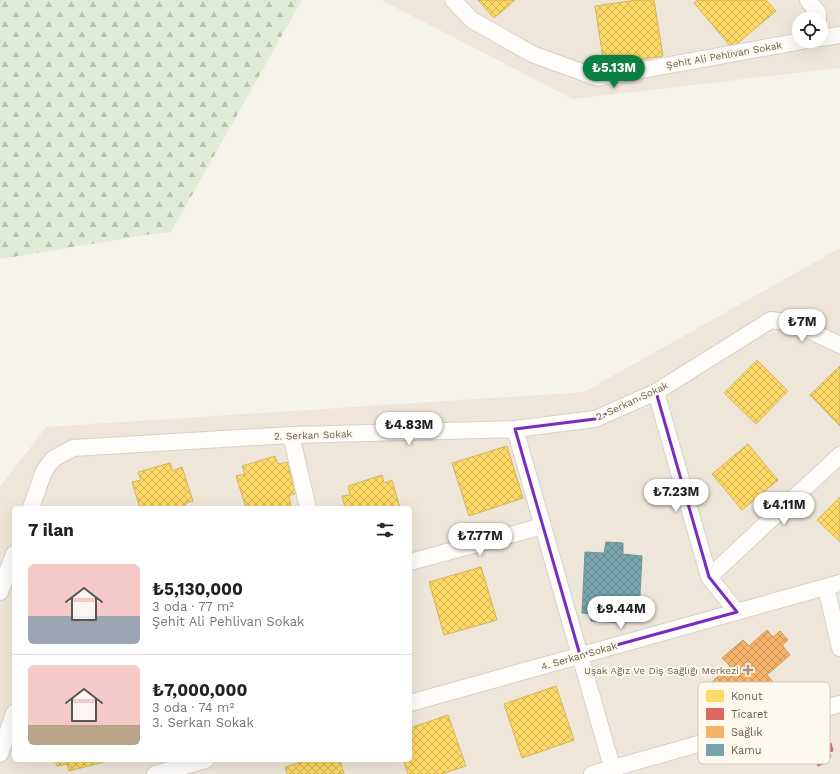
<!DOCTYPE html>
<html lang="tr">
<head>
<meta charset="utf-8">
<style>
	:root { --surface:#fff; --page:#f6f6f6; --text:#222; --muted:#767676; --line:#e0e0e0; --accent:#0b8043 }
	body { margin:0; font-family:"Work Sans",sans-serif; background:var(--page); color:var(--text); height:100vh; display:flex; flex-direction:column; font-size:15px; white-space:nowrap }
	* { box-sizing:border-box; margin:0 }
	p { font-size:13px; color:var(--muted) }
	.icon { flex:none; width:22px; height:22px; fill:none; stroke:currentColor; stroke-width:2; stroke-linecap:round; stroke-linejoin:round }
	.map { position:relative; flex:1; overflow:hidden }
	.side { position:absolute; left:12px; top:506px; width:400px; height:256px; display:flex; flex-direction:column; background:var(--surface); border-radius:6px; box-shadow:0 4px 16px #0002 }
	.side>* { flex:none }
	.buttons { position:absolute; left:792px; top:12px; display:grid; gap:8px }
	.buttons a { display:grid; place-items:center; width:36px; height:36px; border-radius:50%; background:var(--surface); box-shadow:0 4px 16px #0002; font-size:20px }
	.price { position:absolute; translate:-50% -34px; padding:0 9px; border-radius:14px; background:#fff; color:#222; font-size:13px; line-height:26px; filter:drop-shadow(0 1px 2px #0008) }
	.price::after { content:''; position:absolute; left:50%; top:24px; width:12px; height:9px; margin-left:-6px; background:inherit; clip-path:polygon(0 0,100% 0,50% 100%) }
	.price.current { background:var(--accent); color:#fff }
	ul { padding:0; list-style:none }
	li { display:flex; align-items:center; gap:12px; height:100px; padding:0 16px }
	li+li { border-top:1px solid var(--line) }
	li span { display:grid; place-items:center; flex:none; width:112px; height:80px; border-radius:6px; color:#555 }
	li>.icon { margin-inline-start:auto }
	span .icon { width:48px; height:48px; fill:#fffc; stroke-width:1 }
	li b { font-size:17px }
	h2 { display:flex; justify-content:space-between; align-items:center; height:48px; padding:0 16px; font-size:17px }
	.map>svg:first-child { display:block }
</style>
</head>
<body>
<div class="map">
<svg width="840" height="774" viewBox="0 0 840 774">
	<defs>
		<pattern id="forest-firs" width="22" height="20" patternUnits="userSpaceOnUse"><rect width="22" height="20" fill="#e1ecd7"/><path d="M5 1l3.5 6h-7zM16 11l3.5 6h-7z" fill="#bbc2b1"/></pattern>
		<pattern id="homes-cross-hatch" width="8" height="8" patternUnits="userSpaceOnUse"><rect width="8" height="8" fill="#ffd966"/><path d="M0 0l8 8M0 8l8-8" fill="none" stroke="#d3b356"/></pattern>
		<pattern id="shops-cross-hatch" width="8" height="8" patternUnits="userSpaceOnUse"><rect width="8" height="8" fill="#e06666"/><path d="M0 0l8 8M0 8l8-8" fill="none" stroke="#ba5756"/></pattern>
		<pattern id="health-cross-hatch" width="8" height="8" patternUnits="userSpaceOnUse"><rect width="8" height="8" fill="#f6b26b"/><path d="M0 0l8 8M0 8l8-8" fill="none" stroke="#cc945a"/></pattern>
		<pattern id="public-cross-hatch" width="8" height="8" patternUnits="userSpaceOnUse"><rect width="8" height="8" fill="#76a5af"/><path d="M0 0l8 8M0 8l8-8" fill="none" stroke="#658a91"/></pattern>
	</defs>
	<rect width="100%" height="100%" fill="#f6f3eb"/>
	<path fill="#eee7d9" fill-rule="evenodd" d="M381 0H840V68L573 99ZM799 19H821V41H799Z
		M840 248V774H0V487L46 427 584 392ZM14 508H410V760H14Z"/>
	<path fill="url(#forest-firs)" d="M0 0H302L171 232 152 234 0 259Z"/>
	<path fill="url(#homes-cross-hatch)" stroke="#d4b45f" d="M478 0H515L494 18Z
		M637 0H654L663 56 604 65 595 6Z
		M697 0H766L776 11 732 48 694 3Z
		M757 360 788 391 756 424 724 393Z
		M840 366V426L810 395Z
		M748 444 778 480 742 510 712 474Z
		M507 446 523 498 469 516 452 463Z
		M275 456 278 464 287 462 296 493 289 496 291 506 283 508H254V507L246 508 236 476 245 474 242 466Z
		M170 463 173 471 182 467 193 501 185 503 186 508H140L132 482 141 480 138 472Z
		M382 475 384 483 392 480 400 508H345L342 496 350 495 348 486Z
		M840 497V542L817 520Z
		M481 567 497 620 444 635 429 582Z
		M556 686 574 740 522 758 504 704Z
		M448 715 466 766 442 774H408L403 760H410V728Z
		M55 760H103L104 762 69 771 67 764 57 766Z
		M309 760H340L344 774H287L285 767Z"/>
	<path fill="url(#shops-cross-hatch)" stroke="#bf645f" d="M818 731 820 738 826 736 829 744 831 743 833 751 829 752 831 757 827 759 828 762 818 766 816 761 811 763 810 759 804 761 800 748 803 747 800 741 805 739 804 736Z"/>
	<path fill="url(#health-cross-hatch)" stroke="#ce9962" d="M767 630 773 637 780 631 788 640 782 645 790 655 767 675 781 691 755 714 743 699 722 716 710 702 714 698 705 688 730 666 722 658 743 640 749 646Z"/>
	<path fill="url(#public-cross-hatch)" stroke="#749092" d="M606 542 623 543V554L642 556 639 613H628L626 623 591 621V614L582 613 585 552 604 553Z"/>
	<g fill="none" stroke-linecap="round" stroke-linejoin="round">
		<defs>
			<path id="street" d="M453 0 472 20 504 38 532 54 598 78 802 41
				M808 0 818 13V19
				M821 38 840 35
				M656 392 709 577 737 612
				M515 429 614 774
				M291 435 308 508
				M31 508 44 471 53 459 73 448 291 435 515 429 595 419 656 392 771 320 794 323 840 345
				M410 562 543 526
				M709 577 840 455
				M826 587 840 648
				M0 592 14 554
				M410 703 840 583
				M0 754 14 713
				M155 774 206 760
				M592 774 840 704"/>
		</defs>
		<use href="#street" stroke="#d5d0c9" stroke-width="18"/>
		<use href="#street" stroke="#fefdfc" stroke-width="16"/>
	</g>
	<path fill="none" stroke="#7b2cbf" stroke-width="3" stroke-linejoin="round" d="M656 392 709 577 737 612 580 655 515 429 595 419Z"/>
	<path fill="#a09385" stroke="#fdf9ed" stroke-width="1.5" d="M746 664h4v4h4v4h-4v4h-4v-4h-4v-4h4z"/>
	<g text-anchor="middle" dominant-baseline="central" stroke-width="4" stroke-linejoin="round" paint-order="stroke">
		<g font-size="10" fill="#715f4e" stroke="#fdf9ed">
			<text transform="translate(724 55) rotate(-10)">Şehit Ali Pehlivan Sokak</text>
			<text transform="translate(632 401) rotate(-25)">2. Serkan Sokak</text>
			<text transform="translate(313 435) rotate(-2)">2. Serkan Sokak</text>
			<text transform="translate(579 656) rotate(-16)">4. Serkan Sokak</text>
		</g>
		<g font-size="10" fill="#715f4e" stroke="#fdf9ed" text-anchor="end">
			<text x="739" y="670">Uşak Ağız Ve Diş Sağlığı Merkezi</text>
		</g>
	</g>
	<rect x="698" y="682" width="132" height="82" rx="6" fill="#fdf9ed" stroke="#d3cbbd" stroke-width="1"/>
	<rect x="706" y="690" width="18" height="12" fill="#ffd966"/>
	<rect x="706" y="708" width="18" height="12" fill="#e06666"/>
	<rect x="706" y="726" width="18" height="12" fill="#f6b26b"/>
	<rect x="706" y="744" width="18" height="12" fill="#76a5af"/>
	<g font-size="11" fill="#715f4e">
		<text x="731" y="700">Konut</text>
		<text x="731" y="718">Ticaret</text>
		<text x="731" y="736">Sağlık</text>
		<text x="731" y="754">Kamu</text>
	</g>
</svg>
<div class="buttons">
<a><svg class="icon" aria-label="locate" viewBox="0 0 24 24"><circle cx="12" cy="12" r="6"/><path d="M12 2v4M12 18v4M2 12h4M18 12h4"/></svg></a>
</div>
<b class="price current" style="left:614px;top:89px">₺5.13M</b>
<b class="price" style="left:802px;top:343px">₺7M</b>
<b class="price" style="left:409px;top:446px">₺4.83M</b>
<b class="price" style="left:676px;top:513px">₺7.23M</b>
<b class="price" style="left:784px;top:526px">₺4.11M</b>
<b class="price" style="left:480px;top:557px">₺7.77M</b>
<b class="price" style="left:621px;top:630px">₺9.44M</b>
<section class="side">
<h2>7 ilan<svg class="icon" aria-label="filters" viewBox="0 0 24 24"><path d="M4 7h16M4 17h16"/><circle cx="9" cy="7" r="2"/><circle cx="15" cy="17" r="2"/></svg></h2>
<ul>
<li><span style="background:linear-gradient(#f6c9c9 65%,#9aa5b1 0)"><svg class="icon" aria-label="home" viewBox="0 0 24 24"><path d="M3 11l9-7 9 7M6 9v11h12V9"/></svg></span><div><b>₺5,130,000</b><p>3 oda · 77 m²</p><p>Şehit Ali Pehlivan Sokak</p></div></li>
<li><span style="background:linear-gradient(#f6c9c9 75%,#b9a48a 0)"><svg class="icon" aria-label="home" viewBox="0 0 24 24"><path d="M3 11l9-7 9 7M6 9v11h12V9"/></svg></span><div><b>₺7,000,000</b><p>3 oda · 74 m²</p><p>3. Serkan Sokak</p></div></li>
</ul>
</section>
</div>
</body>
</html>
